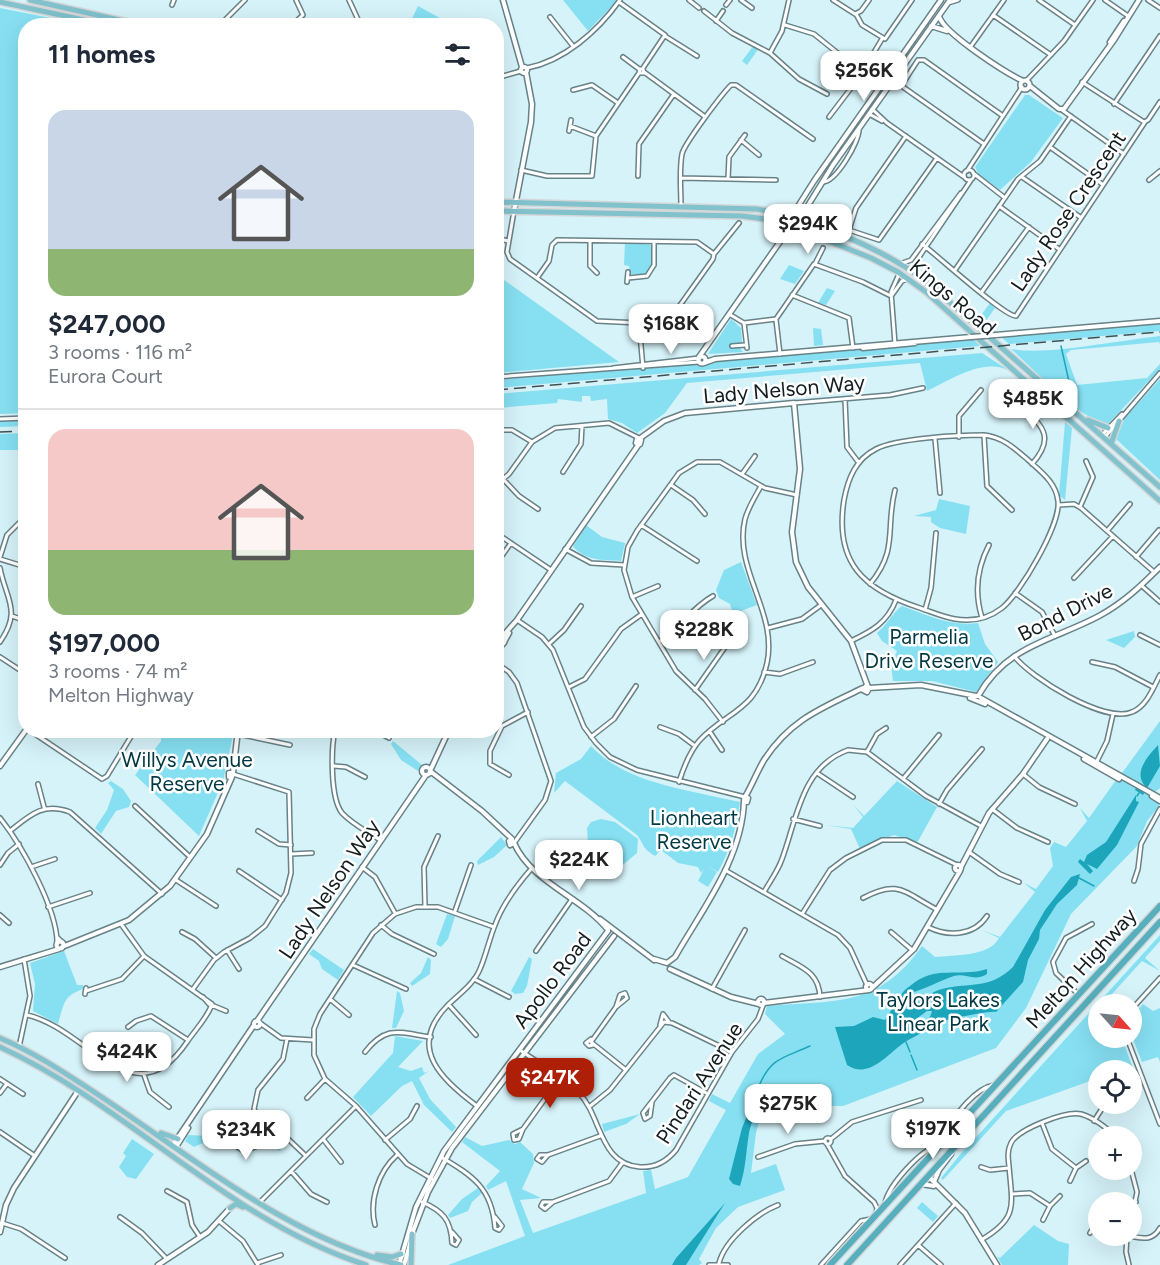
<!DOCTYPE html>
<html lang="en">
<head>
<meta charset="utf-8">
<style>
	:root { --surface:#fff; --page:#f6f6f7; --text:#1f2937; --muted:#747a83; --line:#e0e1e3; --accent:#ad1f06 }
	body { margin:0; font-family:Figtree,sans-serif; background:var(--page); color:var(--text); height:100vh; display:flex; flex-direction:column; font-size:22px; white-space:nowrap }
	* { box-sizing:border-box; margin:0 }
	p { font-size:20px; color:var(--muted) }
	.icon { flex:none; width:33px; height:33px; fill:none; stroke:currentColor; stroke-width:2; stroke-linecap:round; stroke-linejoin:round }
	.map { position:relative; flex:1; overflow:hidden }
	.side { position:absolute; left:18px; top:18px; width:486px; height:720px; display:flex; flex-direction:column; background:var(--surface); border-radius:24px; box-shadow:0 6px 24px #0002 }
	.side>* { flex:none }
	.needle { width:39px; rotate:117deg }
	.fabs { position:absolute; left:1088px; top:994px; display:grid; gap:12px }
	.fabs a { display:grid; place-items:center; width:54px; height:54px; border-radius:50%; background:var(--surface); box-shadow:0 6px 24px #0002; font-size:30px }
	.price { position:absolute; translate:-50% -51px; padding:0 14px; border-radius:12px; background:#fff; color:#222; font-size:20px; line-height:39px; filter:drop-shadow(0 2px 3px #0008) }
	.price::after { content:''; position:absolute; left:50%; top:36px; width:18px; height:14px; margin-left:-9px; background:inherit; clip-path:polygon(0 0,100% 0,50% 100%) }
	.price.active { background:var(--accent); color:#fff }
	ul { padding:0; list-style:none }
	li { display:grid; align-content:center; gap:12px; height:318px; padding:0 30px }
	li+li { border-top:2px solid var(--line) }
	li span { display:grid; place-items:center; height:186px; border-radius:18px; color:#555 }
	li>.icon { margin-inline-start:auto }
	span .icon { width:108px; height:108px; fill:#fffc; stroke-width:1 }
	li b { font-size:26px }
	h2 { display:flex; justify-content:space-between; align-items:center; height:72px; padding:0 30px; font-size:26px }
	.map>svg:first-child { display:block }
</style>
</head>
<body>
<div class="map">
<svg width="1160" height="1265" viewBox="0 0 1160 1265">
	<rect width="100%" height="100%" fill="#d6f3f9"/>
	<path fill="#87e0f2" d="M563 0H618L588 31Z
		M418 6 451 24 450 25H409Z
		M0 8 86 25 26 26V413L0 414Z
		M754 45 759 48 747 65 742 61Z
		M1025 95H1029L1063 118 1031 162 1000 190 979 175 975 167Z
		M625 242 652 245V266L647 274H630L629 266 624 265Z
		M789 265 804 271 795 284 780 279Z
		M497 275 619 362 497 373Z
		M827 288 835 291 826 305 818 303Z
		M990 303 995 308 985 322 979 318Z
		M731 319 741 328 742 342 739 347 743 352 708 354Z
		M1160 324V331L1009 344 1001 337Z
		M813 328 821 329 823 345 814 346Z
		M1160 336V344L1159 342 1071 350 1066 354 1077 385 1147 378 1160 364V369L1107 425C1069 411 1042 376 1011 349 1043 356 1122 340 1160 336Z
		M973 339 980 346 497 388V380L692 363 701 365 708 361Z
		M982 353 1008 370C982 358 950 380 927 391L920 363 687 383 665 413 637 433 622 423 608 419 607 399 591 401 590 396H582V402L558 399 557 403 497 408V394Z
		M1160 379V480L1115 438 1125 418Z
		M25 419V426L0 427V420Z
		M1065 422 1072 428 1065 500 1059 495Z
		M25 433V450H0V434Z
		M939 499 970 506 966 534 940 528 931 522V517L914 516 936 510Z
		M586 525 602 537 625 543 621 561C603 560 585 561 573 546Z
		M741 562 757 605 733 614 730 604 719 598 716 590 724 570Z
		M902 606C927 615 951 627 978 623L985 644 998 662 976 692 932 681H893L891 665 897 651 882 641 877 633C887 625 893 612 902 606Z
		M1134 631 1135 637 1124 648 1106 640Z
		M1160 721V788L1154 793 1159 806 1147 821 1137 846 1071 914 1026 1008 996 1048 843 1106H783L761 1114 756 1133 751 1173 776 1164 785 1190 738 1207 716 1228 699 1259 702 1263 699 1265H448L525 1236 506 1181 488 1190 486 1186 500 1171 462 1142 465 1137 482 1146 509 1140 515 1144 520 1142 533 1154 534 1163 522 1189 541 1198 520 1200 533 1233 646 1193 643 1171 651 1170 655 1189 688 1177 726 1110 709 1101 712 1094 730 1103 758 1054 785 1034 765 1014 767 1006C836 1000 878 1008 922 946L935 957C953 955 989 957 999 938L982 930 1000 937 1035 892 1024 883 1036 889 1053 866 1050 848 1054 842 1066 847 1087 821 1080 808 1089 818 1116 780 1124 781 1126 778 1122 773Z
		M161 731H234L223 781 199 836 135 775 161 741Z
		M393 741 422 765 418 771 401 760 391 744Z
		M591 746C626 784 690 790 740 802 737 827 730 850 718 872L706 865 717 872 708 887 698 881 704 869 701 873 698 867 678 863 661 850 655 856C642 848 645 846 637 835L565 781 554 793 556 773 581 759Z
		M111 781 123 789 131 801 129 807 116 811 101 834 95 828 107 810 114 790 108 783Z
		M897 781 937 807 917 843 894 835 860 849 851 829 825 825 853 828 863 817 853 804 864 816Z
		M601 819 615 822 638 839 637 853 624 864 604 861 588 844 587 828 591 822Z
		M501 837 507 845 494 857 478 865 477 861Z
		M447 914 455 916 448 939 441 947 436 944Z
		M1160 935V941L1145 958 1160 971 1142 961 1102 1005H1098V1038H1122L1132 1066 1117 1071H1098V1089L1093 1080 1006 1111 943 1180 941 1178 959 1156Z
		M313 949 344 970 338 980 322 969 319 961 309 954Z
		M64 951 77 985H83V989C63 996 64 1004 58 1024L33 1011 35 984 30 963Z
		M428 957 431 960 430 974 412 986 410 983 421 973Z
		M529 957 532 959 527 986 523 993 515 994 511 991Z
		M397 991 400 993 404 1011 396 1028H392Z
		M1143 1004 1153 1011 1160 1008V1062L1158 1057 1142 1062C1133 1037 1123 1026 1143 1004Z
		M395 1036 423 1041 398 1067 411 1071 422 1067 424 1073 429 1071 419 1078 430 1099 456 1127 452 1132 424 1105 412 1081 402 1086 371 1116 353 1097 393 1053Z
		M640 1114 626 1124 604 1132 602 1124Z
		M188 1135 208 1136 212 1139 194 1147 185 1141Z
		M273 1137H279L287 1143 279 1151 268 1141Z
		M132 1139 154 1154 136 1179 127 1177 119 1167 126 1156 123 1153Z
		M478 1188 482 1193 472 1202 468 1211 450 1218 448 1215 462 1199Z
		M922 1202 938 1216 933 1222 917 1208Z
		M1034 1225 1058 1241 1069 1244 1068 1265H1002L997 1256 1000 1258Z"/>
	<path fill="#1da6bb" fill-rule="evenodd" d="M1158 745 1160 766 1143 795 1135 790 1138 783 1146 787C1132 773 1148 756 1158 745Z
		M1136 795V801L1139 802 1117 845 1097 869 1087 864 1093 871 1090 874 1078 862 1080 859 1084 862 1087 855 1106 842Z
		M1080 874 1077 885 1057 904 1040 930 1039 939 1028 960 1023 982 996 1012C989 1010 940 1021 932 1024 929 1030 913 1037 905 1042 888 1053 870 1080 847 1065L835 1027 854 1026 873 1017 885 1020 892 1009C895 1009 897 1010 900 1010 914 1010 928 992 942 989 970 982 989 990 1013 967L1045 910 1071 877ZM927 1011H932L930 1017 912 1027V1022Z
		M987 969V974C974 982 966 973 954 976 939 981 925 989 911 993L908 999 900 1001C900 994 904 990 910 986 936 964 958 978 987 969Z
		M759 1086C762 1103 752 1117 749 1133 746 1151 746 1168 740 1186L733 1184 729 1179 742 1128Z
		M725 1203 686 1265H672L676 1258Z"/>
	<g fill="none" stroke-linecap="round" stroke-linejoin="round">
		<path stroke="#1da6bb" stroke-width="1.5" d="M1061 346 1072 395
			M1137 796 1139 793
			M1079 878 1094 886
			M906 1042 910 1052
			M911 1055 917 1070
			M759 1086C771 1057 784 1058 810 1046"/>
		<defs>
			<path id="minor" d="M349 0 361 26
				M689 0 699 8
				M741 0 752 8
				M833 0 855 14 861 11 869 0
				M1039 0 1075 25
				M1105 0 1128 16
				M1148 0 1160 8
				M619 2 665 35 643 68
				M948 3 958 0
				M172 5 174 0
				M726 5 730 0
				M704 11 732 33 770 53 799 79 827 94
				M856 14 862 25 885 39 912 0
				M993 15 1051 55
				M550 17 573 46
				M716 21 723 11
				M785 25 814 34 860 71 858 79 829 117
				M219 26 245 0
				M291 26 303 15 296 0
				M665 36 697 56
				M971 46 1004 0
				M770 53 782 31 789 0
				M873 54 882 39
				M623 57 639 69
				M527 68C564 61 598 31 620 0
				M639 69H643L644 73H640Z
				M859 70 869 59
				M644 72 704 116
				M496 78 521 71
				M1027 80 1064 41 1093 0
				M1082 82 1144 122 1148 120 1160 102
				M573 90 592 85 618 103
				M1114 104 1160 36
				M872 109 887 123 964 177
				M1062 110 1124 154
				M869 114 882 121
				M570 126 596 136
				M569 131 571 120
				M906 136 856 208 849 230 879 240 937 158
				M741 140 759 155
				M984 144 903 87V83L918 60H924L1003 116
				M1050 147 1102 184
				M521 170 547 176H592L596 136 639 73
				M964 175a5 5 0 1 1 10 0a5 5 0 1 1-10 0Z
				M967 171 1022 87
				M973 173 1005 198
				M638 176 639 144 674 94
				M1022 177 1080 217
				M681 178 776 180
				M728 179 729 157 745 135
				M1149 180 1160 171
				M823 182C836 182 859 142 859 130
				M681 206C681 190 679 170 682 154 684 144 722 94 731 85H736L813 139
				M999 206 1059 249
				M514 211 507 252 510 259 597 321 639 323 643 368
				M496 238 508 241
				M590 241V266L597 273
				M922 244C938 256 1005 317 1016 316L1145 122
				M815 264 823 248
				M900 264 911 260 961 193
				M955 270 1018 179 1040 161 1071 116
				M915 273V263L971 180
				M537 278 549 261 552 245 557 240 697 242 714 254
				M628 278 647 276 654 265V242
				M627 282 628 272
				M981 293 1029 227
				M792 295 849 318 853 348
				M892 295 902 281 908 279
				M729 314 744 323 776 319 814 264 863 282 891 296
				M776 320 780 354
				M639 323 673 315 713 259 714 254 739 223
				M744 323 747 348
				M895 344 891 292 899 274
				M732 346 745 345
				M613 368 699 358
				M496 377 699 362
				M845 399 847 447 859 463
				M794 403 890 395 923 388
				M1019 403C1039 424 1058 435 1032 464
				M0 419 26 418
				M496 430H512L532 442
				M984 435C1002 437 1013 447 1027 459 1040 471 1056 482 1058 501 1061 524 1020 594 1002 608 989 618 972 622 955 619 943 617 932 612 920 608 864 590 834 563 844 500 848 478 856 459 876 449 897 438 960 435 984 435Z
				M1102 435 1122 414
				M984 436 987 486 1012 510
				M959 437V416L981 390
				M1105 437 1160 373
				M935 439 940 493
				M563 472 581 444 582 426
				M742 474 755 456
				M504 480 519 496 538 509
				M496 485 509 474 532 442 555 428 609 423 639 438
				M671 485 693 500 705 514
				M1059 505 1074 504 1081 508 1154 572
				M1080 507 1093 477 1086 461
				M641 525 697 561
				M1107 531 1130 504
				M496 533 551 570
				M565 549 591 563 624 565
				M0 557 7 535 26 516
				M1136 557 1159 530
				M0 559 26 567
				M496 564 511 543
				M0 568C6 600 22 610 0 642
				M1074 578 1113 536
				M870 584C899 549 885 529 895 490
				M1142 586 1160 602
				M1015 593 1042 612 1055 636
				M632 597 658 586
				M925 610 931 588 936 533
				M12 616 26 621
				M982 618C974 592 977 568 989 545
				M517 620 542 637 553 650 584 727 596 743 610 757 637 770 745 797
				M768 628 802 619 821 605
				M1140 635 1160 645
				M851 641C872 631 887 623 896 600
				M659 642C680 629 691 608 713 596
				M549 644 564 630 581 606
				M1014 656C1031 678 1105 724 1132 712 1147 706 1153 688 1160 675
				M0 657 26 674
				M1092 662 1115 667 1153 687
				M496 663 509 672 517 683 551 781 545 800 514 843
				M764 672 780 674 813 662
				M569 687 585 679 621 629 642 614
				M695 690 728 643
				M723 722 705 699 676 671 632 597 624 570 628 547 637 531 679 473 697 462H720L765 488 797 495
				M660 727 679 734 695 746
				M29 730 102 779 107 776 135 730
				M335 730C331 749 330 798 342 813 352 824 368 832 380 840
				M374 730 389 738
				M710 732 722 750
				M238 734 290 745
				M591 737 614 719 636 686
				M867 752 877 734 886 728
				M1096 763 1107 741 1113 714
				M334 766 346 767 365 777
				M817 773 853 797
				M1023 774 1039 787 1075 804
				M509 775 490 764V751L502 726 528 712
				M903 779 939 735
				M679 782C684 766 689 753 699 741 726 711 756 712 767 663 778 612 733 570 745 519 748 508 755 497 761 486
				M38 784 44 807
				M939 804 947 790 982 749
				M135 806 190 857
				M992 809 1017 828 1048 842
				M0 818C21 844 58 910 57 944
				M793 819 820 826
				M10 831C30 815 43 802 70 812L162 894
				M258 831 279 844 291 845
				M969 852 1000 874 1019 882
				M291 854 312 853
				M0 865 8 853 19 844
				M31 867 55 859
				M362 867 375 877 395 913
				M725 870 838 935 850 948 867 985
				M239 871 282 900
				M176 880 216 906
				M1134 881 1138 869 1141 844 1160 809
				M764 892C770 881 778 871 782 859 797 819 801 767 848 750L867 752 926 796 981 826
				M863 898C898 879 904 892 936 909
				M425 906 424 867 438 836
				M48 907 90 893
				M455 911 471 865
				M802 914 830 870 846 858 882 840H906L957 865
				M0 915 9 923
				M381 925 392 934 434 954
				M928 927C948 937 974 936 987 916
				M182 932 195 939 216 958
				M891 932 912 950
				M57 937 62 942
				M227 950 239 969
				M536 951 572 899
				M782 956C801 967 819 972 820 997
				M353 965 406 989
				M474 979 509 997
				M193 989 214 960 224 952 250 938 265 926 286 893 291 873 289 792 233 774
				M712 989 745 930
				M86 991 122 979 144 956
				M85 994 86 988
				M1079 995 1056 973 1053 962 1066 938 1092 924
				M203 997 209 1004 226 1011
				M330 999 349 1015
				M449 1005 476 1035
				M616 1007 620 995 625 993 627 998 616 1007 591 1042 626 1070
				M1131 1010 1160 978
				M27 1015C87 1028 134 1121 187 1042 195 1030 208 1017 212 1004L144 956 121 924
				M260 1023 281 1038 313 1040
				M660 1025 663 1014 669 1022
				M128 1027 136 1021 151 1016 188 1040
				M1127 1038 1160 1124
				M287 1039 283 1059 258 1090 254 1109 265 1129 285 1136 306 1156
				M591 1039 586 1043 589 1046 593 1045
				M19 1047 30 996 24 959
				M520 1050C539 1064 562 1075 579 1093 602 1117 599 1164 640 1167 655 1168 667 1161 676 1150L732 1052 758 1019 764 1003
				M365 1052C387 1024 400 1033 431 1037
				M144 1075 150 1092 169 1107
				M0 1079 23 1094
				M0 1093 6 1085
				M307 1098 325 1079
				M652 1102 650 1116 645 1119 643 1113 670 1078 674 1075 708 1094
				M477 1106C443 1081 406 1048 447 1006 458 995 474 984 480 969 486 955 489 940 495 925 503 903 517 885 532 868
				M589 1107 610 1090 664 1022 672 1023 732 1052
				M1094 1121 1105 1104
				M1042 1123 1052 1149 1076 1168
				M523 1129 560 1078
				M523 1129 519 1139 514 1140 513 1134Z
				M0 1132 35 1156
				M949 1132C953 1114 977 1088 994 1085
				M215 1134 244 1151 255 1147 268 1131
				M825 1141a3 3 0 1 1 6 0a3 3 0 1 1-6 0Z
				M323 1139 341 1162
				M831 1139 852 1122 921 1100
				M385 1140 410 1119 417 1106
				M827 1144 845 1176 874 1202
				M928 1148 950 1124
				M548 1155 542 1162 537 1159 540 1155H548L600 1136
				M441 1157C473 1176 492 1188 495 1228L499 1230 502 1226 495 1217
				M758 1157 795 1144 825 1141
				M981 1167 990 1170 1009 1168
				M1131 1169 1137 1192 1131 1221
				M291 1171 311 1194 327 1202
				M432 1179 407 1164 356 1106 325 1079 314 1055V1029L320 1014 373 933 395 914 416 907H438L494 927
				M1070 1181 1076 1168 1086 1161
				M167 1191 187 1202 192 1225 200 1237
				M1012 1194 1030 1193 1050 1206
				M260 1202 356 1106
				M422 1202C443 1211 451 1220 452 1243L456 1245
				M543 1202H553L545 1209 541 1206Z
				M553 1202 609 1181 623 1162
				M874 1202 877 1208 876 1213
				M885 1203C889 1185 921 1149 938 1146
				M1114 1203 1136 1202
				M120 1217 142 1233 166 1258
				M1043 1220 1050 1206 1060 1196
				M219 1221 243 1241 258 1265
				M2 1223 21 1229 65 1258
				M375 1225C369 1201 378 1172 397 1155
				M452 1232 459 1240 456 1245
				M1090 1233 1098 1220
				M1127 1236 1126 1252 1129 1265
				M1128 1236C1142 1238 1152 1242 1160 1228
				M981 1240C1019 1218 1012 1205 1009 1166 1008 1158 1007 1151 1011 1143 1018 1129 1065 1111 1081 1114 1092 1117 1108 1128 1115 1137
				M918 1245 941 1265
				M257 1263 281 1255
				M719 1263C725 1240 757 1213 778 1205
				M709 1265H728
				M821 1265 861 1221 871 1219
				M900 1265 956 1203"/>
			<path id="tertiary" d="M503 0 522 67
				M939 16C943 33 1006 73 1023 81
				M931 26 947 31
				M1110 42 1124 21
				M521 70a3 3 0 1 1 6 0a3 3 0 1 1-6 0Z
				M1020.5 85a4.5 4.5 0 1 1 9 0a4.5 4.5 0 1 1-9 0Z
				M1030 86 1059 109H1064L1114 40 1139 0
				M514 211 531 122 532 104 526 72
				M791 226 799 220 833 165 950 0
				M996 335 1160 321
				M863 348 915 343
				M698.5 360a3.5 3.5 0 1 1 7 0a3.5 3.5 0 1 1-7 0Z
				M699 357 791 226 795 211 814 181 941 0
				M704 363 715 359 971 337
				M637 439 641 440 640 444 636 443Z
				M639 439 664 421 685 413 794 403 800 469 792 532 796 562 808 587 851 641 868 687
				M497.5 641a3.5 3.5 0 1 1 7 0a3.5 3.5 0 1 1-7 0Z
				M501 638 517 620 639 444
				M504 642 509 633
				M496 652 502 645
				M866 686 869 688 867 692 863 690Z
				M868 688 921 685 976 696
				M978 696C1007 645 1052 641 1099 616 1123 603 1141 586 1160 567
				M970 698 985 704
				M981 698 1160 798
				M1084 759 1119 779
				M0 766 26 730
				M422 771a4 4 0 1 1 8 0a4 4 0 1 1-8 0Z
				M430 771 482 811 512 839
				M430 771 449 730
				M229 773H233L232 777H229Z
				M233 773 238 730
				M1152 796 1160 801
				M745 797C752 785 757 772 764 760 791 719 822 708 863 688
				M745 797 748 798 747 802 744 800Z
				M512 840 514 843 510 845 509 841Z
				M514 843C532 883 582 897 608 930
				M955 868a3 3 0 1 1 6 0a3 3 0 1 1-6 0Z
				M961 867 989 813 1023 774 1047 739
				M600 919 654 960
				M56.5 945a3.5 3.5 0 1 1 7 0a3.5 3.5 0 1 1-7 0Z
				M62 947 129 920 170 886 207 834 232 777
				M654 959 667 963 675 957C703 908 742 859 744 801
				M0 967 59 949
				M670 969 731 997 759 1004
				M866 987a3 3 0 1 1 6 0a3 3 0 1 1-6 0Z
				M872 988 914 949 960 871
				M758 1002a3 3 0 1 1 6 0a3 3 0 1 1-6 0Z
				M764 1003 869 990
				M254 1024a3 3 0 1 1 6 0a3 3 0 1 1-6 0Z
				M257 1021 426 775
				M173 1145 254 1025
				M176 1147 188 1128
				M928 1176 965 1213 997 1265
				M934 1182 939 1170 951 1154
				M921 1184 934 1186
				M0 1232 6 1205 14 1188 78 1091
				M412 1234 428 1192 452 1148 614 936
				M158 1265 208 1232 230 1208
				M399 1265 416 1207 444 1151 608 931
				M404 1265 410 1244"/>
			<path id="primary" d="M30 0 146 26
				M0 2 112 26
				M496 202 756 209C807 216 888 251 928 283L1160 487
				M496 211 742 216 765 219 804 231 871 258 898 272 926 292 1160 501
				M1088 420 1108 428
				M1111 444 1119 421
				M0 1038C33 1052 62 1071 91 1090 188 1153 288 1239 401 1265
				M0 1047C129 1106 229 1221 366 1265
				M161 1133 178 1139
				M230 1208 236 1204 243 1207
				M377 1255 392 1257 401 1254
				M411 1265 412 1234"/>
			<path id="trunk" d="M830 1265 1160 906
				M847 1265 1160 922"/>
		</defs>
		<use href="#minor" stroke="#688287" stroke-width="6"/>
		<use href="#tertiary" stroke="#688287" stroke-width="7"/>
		<use href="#primary" stroke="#d4d6d7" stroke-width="8"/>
		<use href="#trunk" stroke="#d4d6d7" stroke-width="9"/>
		<use href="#minor" stroke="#fff" stroke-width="3"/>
		<use href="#tertiary" stroke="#fff" stroke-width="4"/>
		<use href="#primary" stroke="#81c2cd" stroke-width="5"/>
		<use href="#trunk" stroke="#57aebc" stroke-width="6"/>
		<path stroke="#3f4f52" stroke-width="1.5" stroke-dasharray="12 6" stroke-linecap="butt" d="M496 390 1160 332
			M0 432 26 431"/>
		<defs>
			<path id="tertiary-bridge" d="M971 337 996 335"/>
		</defs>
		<use href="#tertiary-bridge" stroke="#688287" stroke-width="7" stroke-linecap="butt"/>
		<use href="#tertiary-bridge" stroke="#fff" stroke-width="4"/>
	</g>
	<g text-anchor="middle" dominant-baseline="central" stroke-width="5" stroke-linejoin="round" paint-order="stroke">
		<g font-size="21" fill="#121d1f" stroke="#fff">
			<text transform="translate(1068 211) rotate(-56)">Lady Rose Crescent</text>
			<text transform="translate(953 297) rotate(40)">Kings Road</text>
			<text transform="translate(784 389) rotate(-5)">Lady Nelson Way</text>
			<text transform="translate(1065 612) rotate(-27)">Bond Drive</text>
			<text transform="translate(329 889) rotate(-56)">Lady Nelson Way</text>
			<text transform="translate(1081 968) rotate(-48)">Melton Highway</text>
			<text transform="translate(552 980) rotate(-53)">Apollo Road</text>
			<text transform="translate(699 1083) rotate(-57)">Pindari Avenue</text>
		</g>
		<g font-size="21" fill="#003943" stroke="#fff">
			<text x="929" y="636">Parmelia<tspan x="929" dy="24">Drive Reserve</tspan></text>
			<text x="187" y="759">Willys Avenue<tspan x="187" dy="24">Reserve</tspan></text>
			<text x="694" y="817">Lionheart<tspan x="694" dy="24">Reserve</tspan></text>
			<text x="938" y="999">Taylors Lakes<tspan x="938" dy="24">Linear Park</tspan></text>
		</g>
	</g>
</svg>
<div class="fabs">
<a><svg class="needle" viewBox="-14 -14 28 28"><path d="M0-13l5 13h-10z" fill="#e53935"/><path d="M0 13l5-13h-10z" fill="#747a83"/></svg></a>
<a><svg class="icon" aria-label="locate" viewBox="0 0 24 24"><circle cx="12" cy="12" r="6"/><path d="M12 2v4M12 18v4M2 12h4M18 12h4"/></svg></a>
<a>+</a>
<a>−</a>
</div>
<b class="price" style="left:864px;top:102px">$256K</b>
<b class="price" style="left:808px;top:255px">$294K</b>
<b class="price" style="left:671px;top:355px">$168K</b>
<b class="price" style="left:1033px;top:430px">$485K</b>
<b class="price" style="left:704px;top:661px">$228K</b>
<b class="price" style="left:579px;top:891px">$224K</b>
<b class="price" style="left:127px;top:1083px">$424K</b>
<b class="price active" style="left:550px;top:1109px">$247K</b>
<b class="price" style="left:788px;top:1135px">$275K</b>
<b class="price" style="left:933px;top:1160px">$197K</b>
<b class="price" style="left:246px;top:1161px">$234K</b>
<section class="side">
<h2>11 homes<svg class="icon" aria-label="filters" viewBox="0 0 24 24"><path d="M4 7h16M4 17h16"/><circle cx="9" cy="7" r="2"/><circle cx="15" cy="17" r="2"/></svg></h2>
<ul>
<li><span style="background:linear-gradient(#c9d6e8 75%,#8fb573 0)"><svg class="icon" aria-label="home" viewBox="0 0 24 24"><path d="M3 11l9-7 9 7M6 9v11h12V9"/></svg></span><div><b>$247,000</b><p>3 rooms · 116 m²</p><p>Eurora Court</p></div></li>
<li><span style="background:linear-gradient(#f6c9c9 65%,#8fb573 0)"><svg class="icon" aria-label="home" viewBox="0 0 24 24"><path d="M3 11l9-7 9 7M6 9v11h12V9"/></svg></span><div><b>$197,000</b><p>3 rooms · 74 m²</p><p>Melton Highway</p></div></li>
</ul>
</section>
</div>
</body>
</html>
